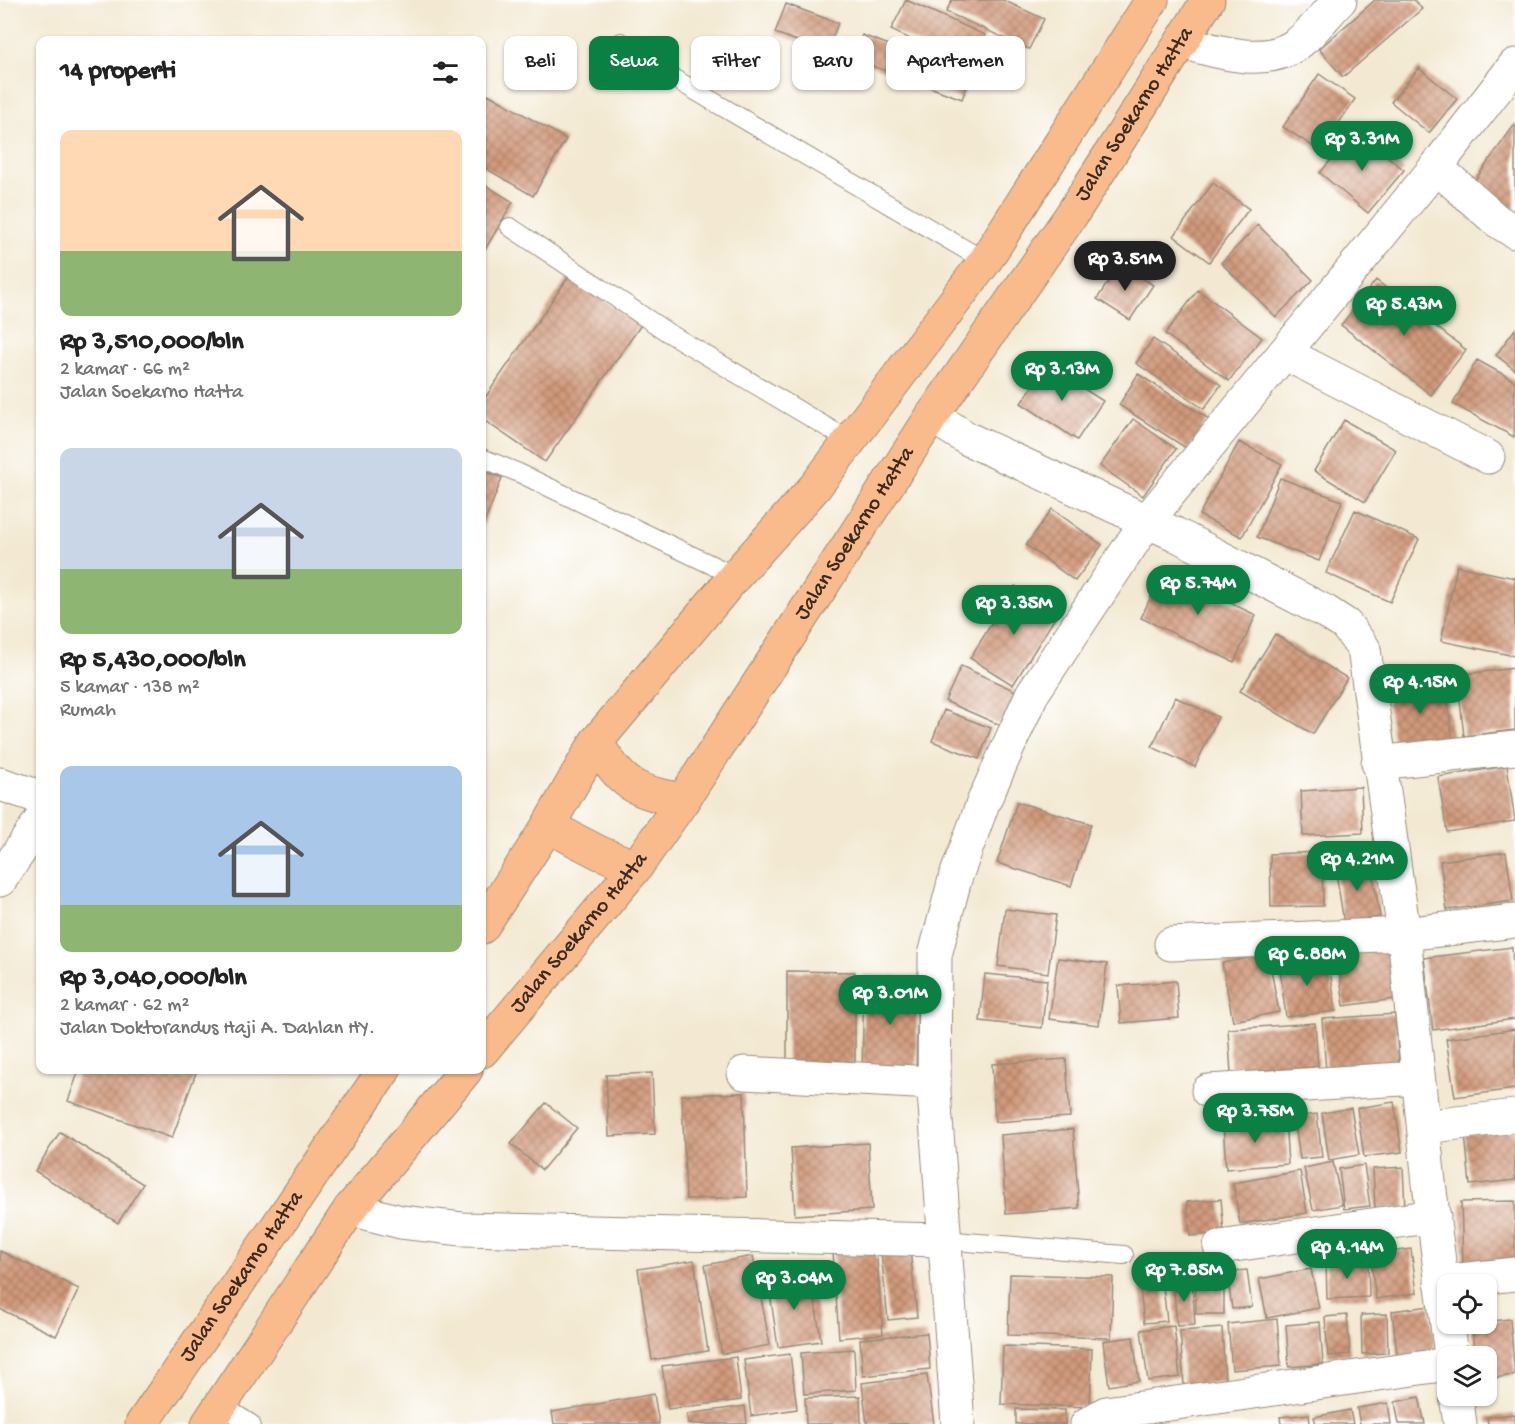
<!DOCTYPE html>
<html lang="id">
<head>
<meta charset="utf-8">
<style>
	:root { --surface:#fff; --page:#f2f2f2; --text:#222; --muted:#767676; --accent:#0b8043 }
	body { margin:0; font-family:"Gochi Hand",sans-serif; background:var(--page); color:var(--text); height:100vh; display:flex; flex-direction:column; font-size:22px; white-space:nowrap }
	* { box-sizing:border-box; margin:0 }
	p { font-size:20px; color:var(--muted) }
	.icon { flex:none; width:33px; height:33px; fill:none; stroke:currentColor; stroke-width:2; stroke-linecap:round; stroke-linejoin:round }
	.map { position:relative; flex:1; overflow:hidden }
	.panel { position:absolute; left:36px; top:36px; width:450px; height:1038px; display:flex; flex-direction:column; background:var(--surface); border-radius:12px; box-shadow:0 2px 4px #0004 }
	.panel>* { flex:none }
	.guide { position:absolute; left:504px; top:36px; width:570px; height:54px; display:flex; gap:12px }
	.fabs { position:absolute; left:1437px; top:1274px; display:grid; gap:12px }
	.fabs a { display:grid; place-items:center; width:60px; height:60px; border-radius:12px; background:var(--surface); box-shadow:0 2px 4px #0004; font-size:30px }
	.price { position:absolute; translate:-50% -51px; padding:0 14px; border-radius:21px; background:var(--accent); color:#fff; font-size:20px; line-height:39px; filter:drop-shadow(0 2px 3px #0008) }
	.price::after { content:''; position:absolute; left:50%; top:36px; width:18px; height:14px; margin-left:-9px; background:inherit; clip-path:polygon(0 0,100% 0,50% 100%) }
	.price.current { background:#222; color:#fff }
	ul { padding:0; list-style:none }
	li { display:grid; align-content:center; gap:12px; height:318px; padding:0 24px }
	li span { display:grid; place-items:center; height:186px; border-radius:12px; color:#555 }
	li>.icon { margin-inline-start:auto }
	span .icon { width:108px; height:108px; fill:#fffc; stroke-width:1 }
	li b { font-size:26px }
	h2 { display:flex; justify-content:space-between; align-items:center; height:72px; padding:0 24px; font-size:26px }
	.pill { padding:0 21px; border-radius:12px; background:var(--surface); box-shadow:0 2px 4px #0004; font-size:21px; line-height:54px }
	.pill.current { background:var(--accent); color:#fff }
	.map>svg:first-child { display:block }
</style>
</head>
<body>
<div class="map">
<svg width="1515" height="1424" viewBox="0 0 1515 1424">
	<defs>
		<pattern id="building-cross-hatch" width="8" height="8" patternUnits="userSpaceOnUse" patternTransform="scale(1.5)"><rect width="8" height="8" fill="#d19a7b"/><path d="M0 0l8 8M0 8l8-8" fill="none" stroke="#ab7e64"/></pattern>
	</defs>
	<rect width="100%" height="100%" fill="#fff"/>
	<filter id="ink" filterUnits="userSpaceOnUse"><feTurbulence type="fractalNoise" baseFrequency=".0167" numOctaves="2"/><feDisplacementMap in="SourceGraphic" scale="12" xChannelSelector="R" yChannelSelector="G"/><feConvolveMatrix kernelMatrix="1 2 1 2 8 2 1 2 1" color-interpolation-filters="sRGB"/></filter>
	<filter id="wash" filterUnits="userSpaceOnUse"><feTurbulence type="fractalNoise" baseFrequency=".008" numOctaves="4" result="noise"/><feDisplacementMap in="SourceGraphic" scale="24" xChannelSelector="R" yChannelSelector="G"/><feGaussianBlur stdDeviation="1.35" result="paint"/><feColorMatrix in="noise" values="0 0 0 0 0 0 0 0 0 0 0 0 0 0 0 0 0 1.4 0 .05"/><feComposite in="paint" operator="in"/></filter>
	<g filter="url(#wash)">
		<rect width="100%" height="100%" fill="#f3e9d2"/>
		<g id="blocks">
			<path fill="url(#building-cross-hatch)" d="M906 0 985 35 969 67 891 30Z
				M952 0H1003L1044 19 1029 49 946 12Z
				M1375 0H1414L1422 9 1343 77 1319 49Z
				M786 4 838 23 827 52 775 33Z
				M862 35 971 75 962 99 853 59Z
				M1419 68 1457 99 1429 133 1391 102Z
				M1319 74 1355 99 1320 151 1283 127Z
				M488 94 566 139 533 196 482 166V104Z
				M1515 124V208L1509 216 1470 187Z
				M1356 130 1404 170 1368 213 1320 173Z
				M482 183 513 202 486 248 482 245Z
				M1213 183 1249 209 1209 262 1174 236Z
				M1258 225 1313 280 1276 317 1221 263Z
				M1120 264 1153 285 1130 320 1097 299Z
				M569 276 641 325 545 462 482 419V402Z
				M1376 280 1466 350 1431 395 1341 325Z
				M1198 290 1262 338 1229 381 1165 334Z
				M1515 329V370L1496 355Z
				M1153 339 1221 385 1204 409 1136 363Z
				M1477 360 1515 381 1514 437 1453 404Z
				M1047 365 1103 401 1077 440 1021 403Z
				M1138 374 1209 419 1189 450 1119 405Z
				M1133 419 1176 449 1143 496 1100 466Z
				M1344 420 1396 450 1365 502 1314 471Z
				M1239 442 1282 464 1242 537 1199 515Z
				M482 470 502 478 482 529Z
				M1280 478 1342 501 1319 561 1257 537Z
				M1052 509 1102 545 1075 581 1026 545Z
				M1355 510 1419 539 1390 602 1326 573Z
				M1457 566 1515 578V656L1441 641Z
				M1163 571 1256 615 1234 662 1141 618Z
				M1015 586 1058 613 1013 685 970 658Z
				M1275 634 1347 678 1313 734 1240 691Z
				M961 666 1020 693 1004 727 945 701Z
				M1515 668V730L1464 736 1457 675Z
				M1444 681 1453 740 1395 749 1386 690Z
				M1175 697 1218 717 1195 767 1152 747Z
				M944 710 991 728 979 759 932 741Z
				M1507 766 1515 821 1447 832 1438 777Z
				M1361 787 1363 833 1303 836 1301 791Z
				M1017 802 1091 824 1071 886 997 863Z
				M1322 852 1323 906 1271 907 1270 854Z
				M1506 852 1513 901 1447 910 1440 861Z
				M1370 860 1380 917 1344 923 1335 866Z
				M1005 909 1056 915 1048 973 998 966Z
				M1395 945 1402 998 1344 1006 1337 953Z
				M1512 947 1515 1019 1433 1030 1424 958Z
				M1268 954 1279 1012 1233 1021 1222 963Z
				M1328 956 1336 1011 1286 1017 1279 963Z
				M1058 958 1107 964 1099 1025 1049 1019Z
				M787 971 855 972V1067L787 1066Z
				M985 974 1047 980 1042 1028 980 1021Z
				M864 975 918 976 916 1078 862 1077Z
				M1176 981 1179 1018 1121 1023 1118 986Z
				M1395 1014 1399 1066 1326 1071 1322 1019Z
				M1315 1023 1318 1067 1231 1073 1228 1029Z
				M1515 1029V1089L1455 1097 1446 1039Z
				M1066 1059 1070 1117 995 1122 992 1064Z
				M79 1070H197L172 1138 68 1101Z
				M652 1073 655 1134 609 1136 606 1075Z
				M744 1093 747 1197 686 1199 682 1095Z
				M1394 1102 1402 1152 1364 1157 1357 1108Z
				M546 1103 577 1128 542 1170 511 1144Z
				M1351 1108 1359 1155 1329 1160 1322 1113Z
				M1317 1114 1322 1157 1300 1159 1294 1117Z
				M1285 1119 1288 1164 1226 1169 1223 1123Z
				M1073 1129 1079 1208 1006 1214 1001 1135Z
				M1515 1130V1180L1470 1185 1465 1134Z
				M60 1132 143 1184 118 1223 35 1171Z
				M868 1143 872 1210 795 1215 791 1148Z
				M1333 1162 1342 1205 1313 1210 1304 1168Z
				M1364 1165 1370 1206 1344 1209 1339 1169Z
				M1403 1167 1405 1208 1375 1209 1373 1169Z
				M1300 1171 1307 1213 1240 1224 1233 1183Z
				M1221 1199 1224 1233 1190 1236 1187 1202Z
				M1515 1201V1262L1463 1263 1461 1202Z
				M876 1249 883 1334 839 1338 833 1252Z
				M910 1249 917 1317 888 1320 881 1252Z
				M1411 1249 1417 1293 1376 1299 1370 1255Z
				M0 1251 79 1289 56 1336 0 1309Z
				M753 1256 770 1345 722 1354 705 1265Z
				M694 1260 708 1351 652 1360 638 1269Z
				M1368 1261 1369 1297 1327 1299 1326 1262Z
				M1311 1269 1319 1308 1267 1318 1259 1279Z
				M1195 1270H1224V1314H1196Z
				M1247 1270 1252 1307 1232 1309 1227 1272Z
				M811 1274 821 1341 778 1347 768 1280Z
				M1010 1274 1113 1277 1111 1338 1008 1335Z
				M1192 1279 1195 1325 1177 1326 1173 1281Z
				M1163 1286 1167 1321 1144 1323 1140 1289Z
				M1430 1306 1436 1358 1398 1362 1392 1311Z
				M1387 1314 1388 1353 1362 1354 1361 1315Z
				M1347 1315 1350 1354 1328 1356 1325 1317Z
				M1277 1319 1281 1366 1232 1370 1228 1324Z
				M1510 1319 1515 1375 1486 1379V1356H1475L1471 1323Z
				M1320 1322 1323 1364 1289 1367 1286 1325Z
				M1174 1326 1180 1377 1148 1381 1141 1330Z
				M1222 1328 1225 1382 1184 1385 1180 1331Z
				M927 1333 930 1369 863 1376 860 1339Z
				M1133 1337 1139 1381 1109 1386 1103 1341Z
				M1003 1346 1092 1349 1090 1407 1001 1404Z
				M854 1349 856 1390 804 1394 801 1353Z
				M790 1354 797 1409 751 1416 744 1360Z
				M736 1357 741 1400 668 1409 662 1366Z
				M927 1375 934 1424H867L862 1383Z
				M654 1394 659 1424H554L552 1412Z
				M860 1396 861 1424H806L805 1398Z
				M1419 1397 1425 1424H1399L1395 1402Z
				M1388 1403 1391 1424H1360L1357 1408Z
				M745 1406 747 1424H688L687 1414Z
				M1016 1409 1065 1410V1424H1016Z
				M1350 1410 1353 1424H1316L1314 1417Z
				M1309 1414 1310 1424H1281L1280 1417Z
				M1515 1414V1424H1488L1487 1417Z"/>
		</g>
	</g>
	<g filter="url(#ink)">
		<use href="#blocks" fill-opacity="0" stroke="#978a78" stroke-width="1.5"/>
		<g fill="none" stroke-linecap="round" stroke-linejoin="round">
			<defs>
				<path id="lane" d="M621 42 675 79 985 261
					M510 227 667 332 850 441
					M482 458 519 473 735 576
					M943 1240 1124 1255
					M221 1405 251 1424"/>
				<path id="street" d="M1182 42C1215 51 1262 67 1294 46 1311 35 1326 14 1340 0
					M1436 167 1496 220 1515 232
					M1284 353 1488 457
					M932 416 968 439 1175 534 1326 612 1346 625 1364 649 1404 934 1429 1183 1451 1356
					M1378 763 1515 748
					M0 784 40 797
					M0 880 40 821
					M1171 944 1404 934 1515 921
					M744 1073 934 1083
					M1208 1091 1418 1078
					M1424 1127 1515 1116
					M350 1209 401 1222 462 1229 943 1240
					M1220 1247 1434 1216
					M1441 1282 1515 1274
					M1456 1395 1460 1424
					M958 1424 934 1092 935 955 955 879 983 803 1032 694 1147 521 1436 167 1515 65
					M1087 1424 1106 1413 1448 1364"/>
				<g id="highway">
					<path d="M596 742C622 785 634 792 683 800"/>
					<path d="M548 826 600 853 636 867"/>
					<path d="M482 927 548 826 596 742 735 576 815 487 985 261 1152 0"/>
					<path id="s1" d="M482 1051 636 867 683 800 932 416 1072 214 1208 0"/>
					<path id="s2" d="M142 1424 384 1070"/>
					<path d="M208 1424 350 1209 466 1070"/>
				</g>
			</defs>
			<use href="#lane" stroke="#978a78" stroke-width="20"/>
			<use href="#street" stroke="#978a78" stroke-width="35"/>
			<use href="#highway" stroke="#978a78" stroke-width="35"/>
			<use href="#lane" stroke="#fff" stroke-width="18"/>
			<use href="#street" stroke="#fff" stroke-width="33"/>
			<use href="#highway" stroke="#fabb8c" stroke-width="33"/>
		</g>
	</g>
	<g text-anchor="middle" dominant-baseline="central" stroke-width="4.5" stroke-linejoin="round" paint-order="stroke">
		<g font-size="22" fill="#3b2a1e" stroke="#fff">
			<text stroke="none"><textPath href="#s1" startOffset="1143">Jalan Soekarno Hatta</textPath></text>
			<text stroke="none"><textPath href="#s1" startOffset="639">Jalan Soekarno Hatta</textPath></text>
			<text stroke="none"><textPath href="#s1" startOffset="153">Jalan Soekarno Hatta</textPath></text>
			<text stroke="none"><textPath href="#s2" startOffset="178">Jalan Soekarno Hatta</textPath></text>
		</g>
	</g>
</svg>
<div class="fabs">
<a><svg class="icon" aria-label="locate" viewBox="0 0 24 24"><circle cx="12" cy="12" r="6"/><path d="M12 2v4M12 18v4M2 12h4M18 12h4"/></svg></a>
<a><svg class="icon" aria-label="layers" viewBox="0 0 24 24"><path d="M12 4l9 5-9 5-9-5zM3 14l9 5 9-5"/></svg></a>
</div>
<b class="price" style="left:1362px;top:172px">Rp 3.31M</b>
<b class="price current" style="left:1125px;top:292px">Rp 3.51M</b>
<b class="price" style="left:1404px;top:337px">Rp 5.43M</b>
<b class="price" style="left:1062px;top:402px">Rp 3.13M</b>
<b class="price" style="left:1198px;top:616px">Rp 5.74M</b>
<b class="price" style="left:1014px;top:636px">Rp 3.35M</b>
<b class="price" style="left:1420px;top:715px">Rp 4.15M</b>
<b class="price" style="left:1357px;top:892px">Rp 4.21M</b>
<b class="price" style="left:1307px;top:987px">Rp 6.88M</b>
<b class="price" style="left:890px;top:1026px">Rp 3.01M</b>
<b class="price" style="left:1255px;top:1144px">Rp 3.75M</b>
<b class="price" style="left:1347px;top:1280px">Rp 4.14M</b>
<b class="price" style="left:1184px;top:1303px">Rp 7.85M</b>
<b class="price" style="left:794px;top:1311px">Rp 3.04M</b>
<div class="guide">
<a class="pill">Beli</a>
<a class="pill current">Sewa</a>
<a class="pill">Filter</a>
<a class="pill">Baru</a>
<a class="pill">Apartemen</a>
</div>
<section class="panel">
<h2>14 properti<svg class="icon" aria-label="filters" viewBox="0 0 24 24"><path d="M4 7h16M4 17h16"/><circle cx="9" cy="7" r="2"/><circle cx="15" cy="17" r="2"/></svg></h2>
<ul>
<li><span style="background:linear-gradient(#ffd9b3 65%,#8fb573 0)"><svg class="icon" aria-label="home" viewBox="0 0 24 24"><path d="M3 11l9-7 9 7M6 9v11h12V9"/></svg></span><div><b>Rp 3,510,000/bln</b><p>2 kamar · 66 m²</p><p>Jalan Soekarno Hatta</p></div></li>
<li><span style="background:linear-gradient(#c9d6e8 65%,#8fb573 0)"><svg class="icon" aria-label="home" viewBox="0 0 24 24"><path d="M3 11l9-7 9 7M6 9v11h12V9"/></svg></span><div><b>Rp 5,430,000/bln</b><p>5 kamar · 138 m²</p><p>Rumah</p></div></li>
<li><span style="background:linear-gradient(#a9c7e8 75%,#8fb573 0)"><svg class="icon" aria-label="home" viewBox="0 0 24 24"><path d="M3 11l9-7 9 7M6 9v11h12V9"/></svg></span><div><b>Rp 3,040,000/bln</b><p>2 kamar · 62 m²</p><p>Jalan Doktorandus Haji A. Dahlan HY.</p></div></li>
</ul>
</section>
</div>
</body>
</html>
